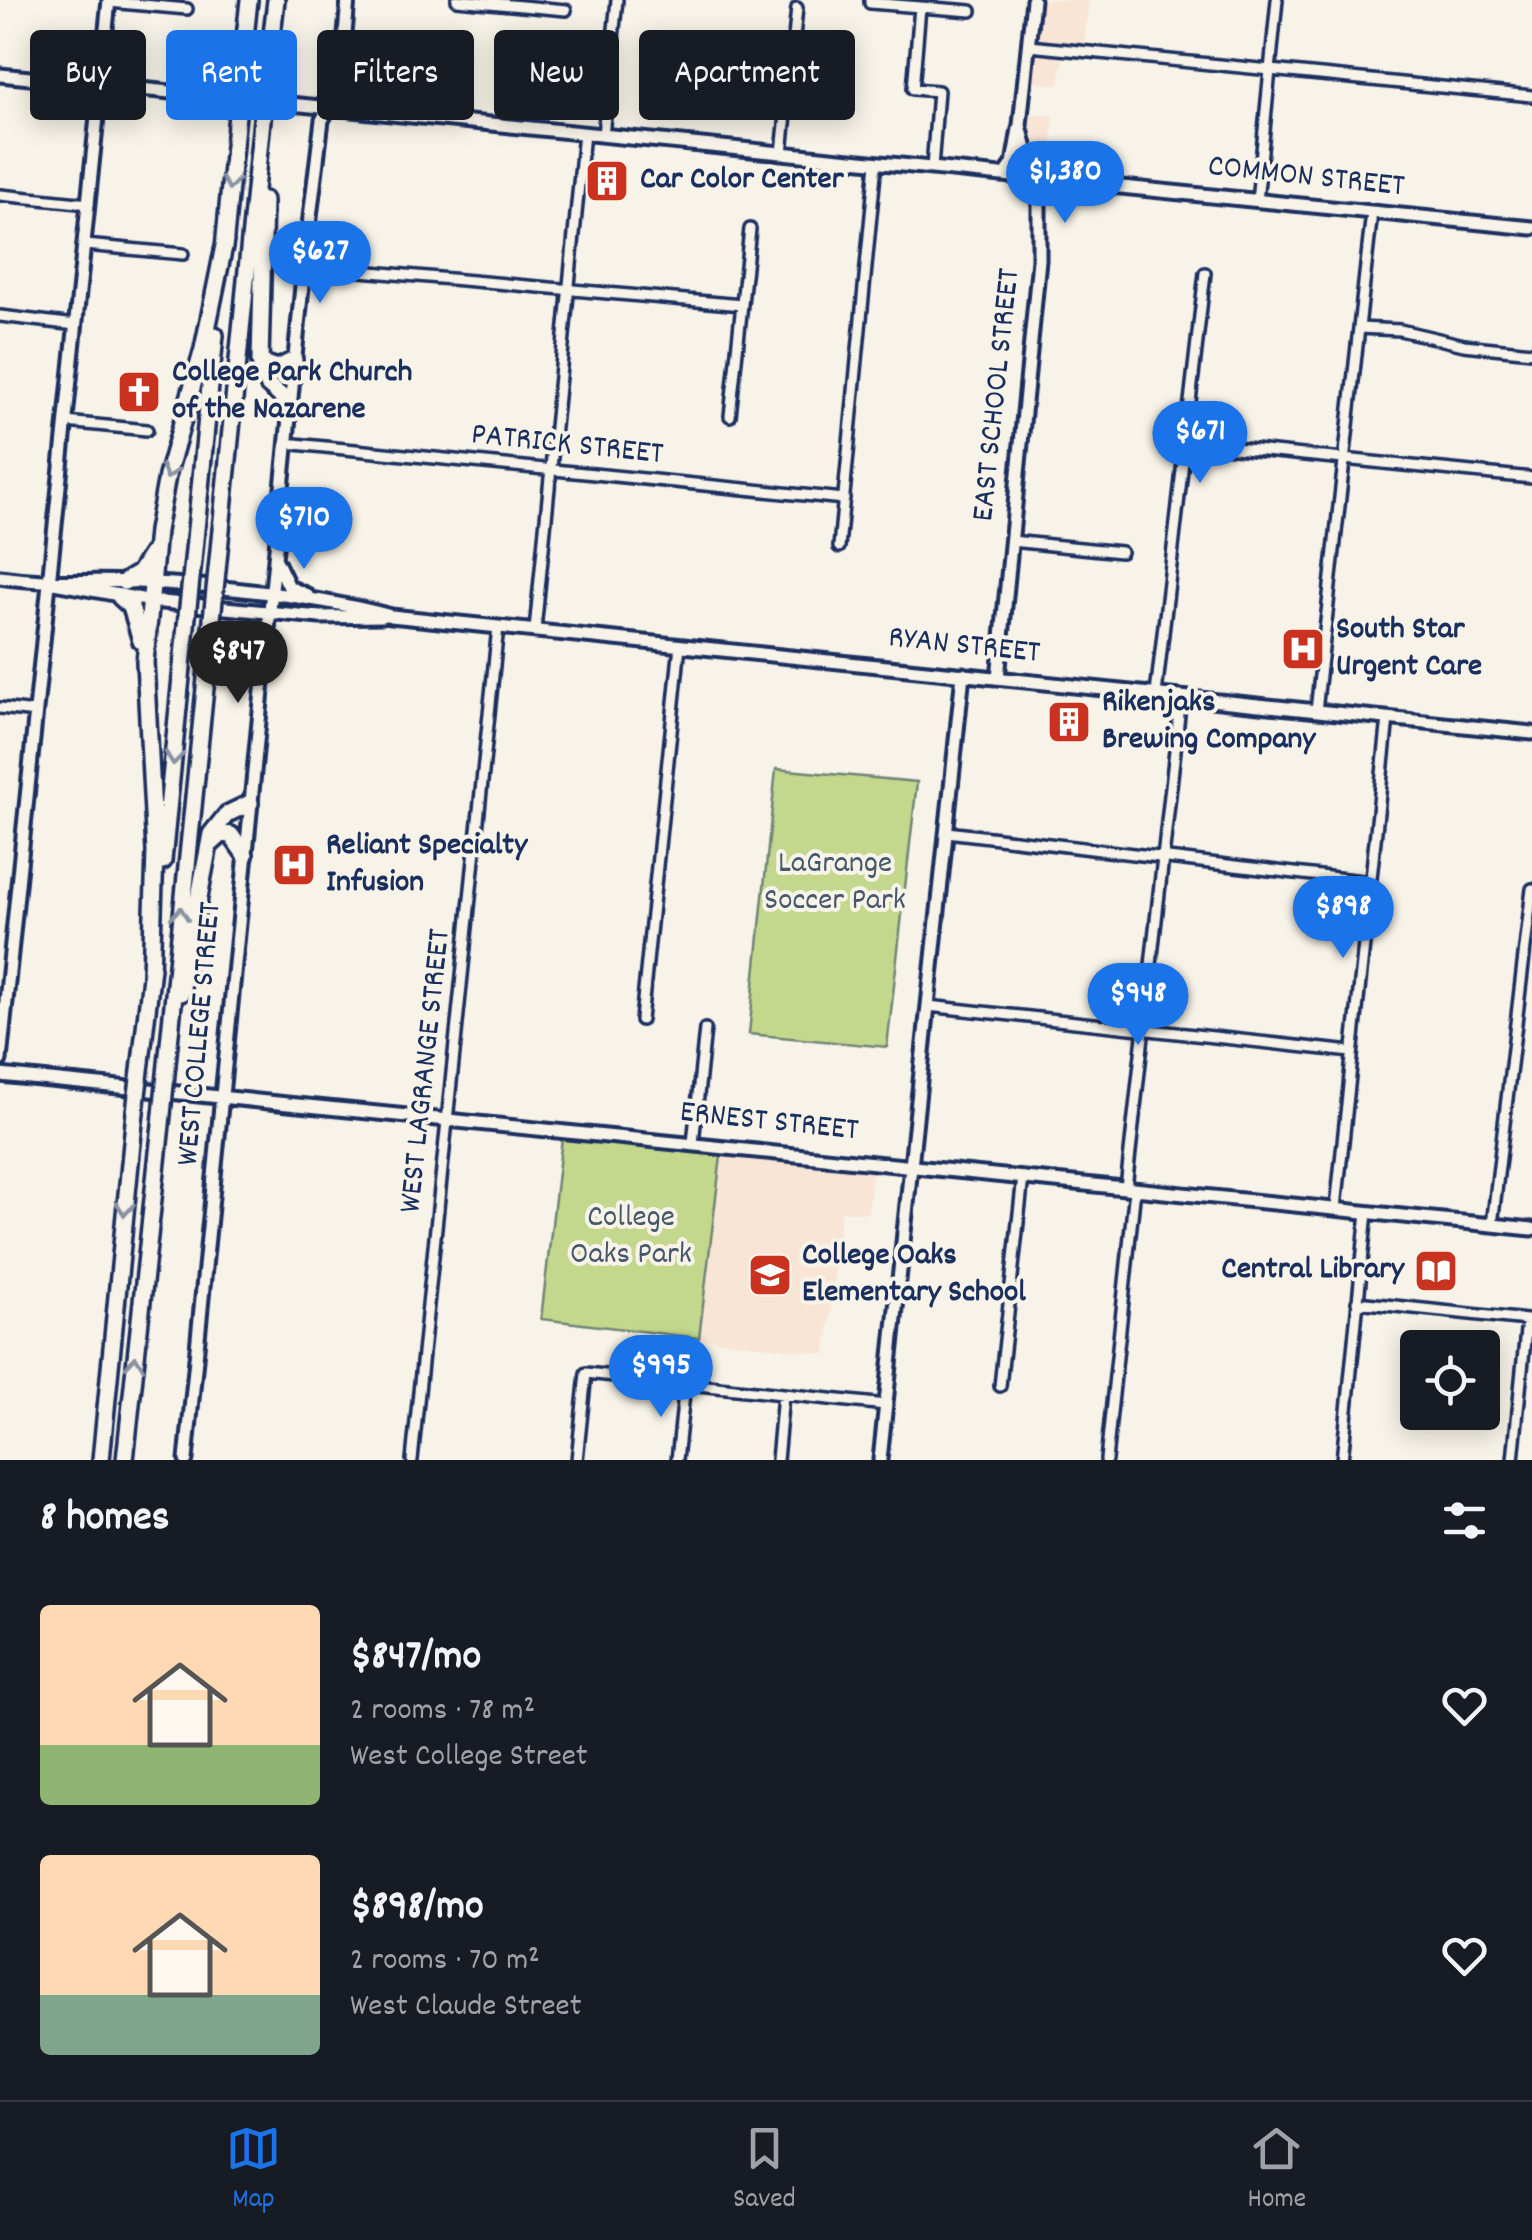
<!DOCTYPE html>
<html lang="en">
<head>
<meta charset="utf-8">
<style>
	:root { --surface:#171b24; --page:#242831; --text:#f1f3f6; --muted:#9ea1a6; --line:#363941; --accent:#1a73e8 }
	body { margin:0; font-family:Dekko,sans-serif; background:var(--page); color:var(--text); height:100vh; display:flex; flex-direction:column; font-size:38px; white-space:nowrap }
	* { box-sizing:border-box; margin:0 }
	p { font-size:32px; color:var(--muted) }
	.icon { flex:none; width:55px; height:55px; fill:none; stroke:currentColor; stroke-width:2; stroke-linecap:round; stroke-linejoin:round }
	.map { position:relative; height:1460px; overflow:hidden }
	.details { display:flex; flex-direction:column; background:var(--surface); flex:1 }
	.details>* { flex:none }
	.guide { position:absolute; left:30px; top:30px; width:1000px; height:90px; display:flex; gap:20px }
	.controls { position:absolute; left:1400px; top:1330px; display:grid; gap:20px }
	.controls a { display:grid; place-items:center; width:100px; height:100px; border-radius:10px; background:var(--surface); box-shadow:0 5px 25px #0003; font-size:50px }
	.price { position:absolute; translate:-50% -85px; padding:0 22px; border-radius:35px; background:var(--accent); color:#fff; font-size:32px; line-height:65px; filter:drop-shadow(0 2px 5px #0008) }
	.price::after { content:''; position:absolute; left:50%; top:60px; width:30px; height:22px; margin-left:-15px; background:inherit; clip-path:polygon(0 0,100% 0,50% 100%) }
	.price.current { background:#222; color:#fff }
	ul { padding:0; list-style:none }
	li { display:flex; align-items:center; gap:30px; height:250px; padding:0 40px }
	li span { display:grid; place-items:center; flex:none; width:280px; height:200px; border-radius:10px; color:#555 }
	li>.icon { margin-inline-start:auto }
	span .icon { width:120px; height:120px; fill:#fffc; stroke-width:1 }
	li b { font-size:42px }
	h2 { display:flex; justify-content:space-between; align-items:center; height:120px; padding:0 40px; font-size:42px }
	.chip { padding:0 35px; border-radius:10px; background:var(--surface); box-shadow:0 5px 25px #0003; font-size:35px; line-height:90px }
	.chip.current { background:var(--accent); color:#fff }
	.tabs { display:flex; justify-content:space-around; align-items:center; height:140px; border-top:2px solid var(--line); background:var(--surface); font-size:28px; color:var(--muted) }
	.tabs a { display:grid; justify-items:center; gap:5px }
	.tabs .current { color:var(--accent) }
	.map>svg:first-child { display:block }
</style>
</head>
<body>
<div class="map">
<svg width="1532" height="1460" viewBox="0 0 1532 1460">
	<rect width="100%" height="100%" fill="#f7f3e8"/>
	<filter id="ink" filterUnits="userSpaceOnUse"><feTurbulence type="fractalNoise" baseFrequency=".01" numOctaves="2"/><feDisplacementMap in="SourceGraphic" scale="20" xChannelSelector="R" yChannelSelector="G"/><feConvolveMatrix kernelMatrix="1 2 1 2 8 2 1 2 1" color-interpolation-filters="sRGB"/></filter>
	<g filter="url(#ink)">
		<path fill="#f8e5d6" d="M1038 0H1089L1083 56 1063 54 1059 85 1029 82Z
			M1026 113 1054 116 1049 174 1021 171Z
			M721 1156 872 1171 868 1213 841 1211 826 1354 699 1338Z"/>
		<path fill="#c4d88d" stroke="#708476" stroke-width="2.5" d="M776 769 917 782 887 1047 749 1034Z
			M562 1138 721 1156 699 1338 541 1319Z"/>
		<g fill="none" stroke-linecap="round" stroke-linejoin="round">
			<defs>
				<path id="street" d="M457 0 566 10
					M870 0V3L971 11
					M109 2 187 9
					M920 7 913 89 938 91 932 168
					M1029 46 1532 96
					M603 135 617 0
					M782 153 797 8
					M0 195 89 204
					M1257 201 1277 0
					M85 245 183 254
					M304 266 742 305
					M0 316 76 325
					M1359 328 1400 330 1464 345 1532 352
					M730 416 750 229
					M66 422 147 430
					M285 443 844 499
					M1185 443 1532 478
					M1011 541 1121 552
					M839 547 876 163
					M535 630 584 133
					M1156 694 1205 273
					M0 708 36 712
					M1316 711 1372 212
					M947 832 1371 882
					M928 1006 1352 1052
					M641 1020 680 645
					M693 1143 705 1029
					M1126 1188 1181 697
					M1336 1208 1388 718
					M1492 1225 1532 889
					M1357 1302 1527 1320 1513 1460
					M1000 1386 1023 1177
					M412 1460 498 627
					M577 1460 586 1373 886 1405
					M677 1460 685 1384
					M777 1460 783 1395
					M1106 1460 1135 1189
					M1342 1460 1367 1212"/>
				<path id="secondary" d="M0 75 1532 228
					M1006 174 1013 164 1019 129
					M275 558 289 587 307 595
					M0 577C46 584 92 580 138 582 219 586 313 595 391 616L1532 733
					M54 583 152 601 320 617 383 616
					M998 678 1039 260V202L1020 125 1033 0
					M0 1060 109 0
					M0 1075 1532 1229
					M186 1460 304 266 322 120C344 87 344 39 348 0
					M880 1460 963 674"/>
				<path id="highway" d="M241 75 249 0
					M267 78 276 0
					M264 200 260 362 268 385 290 404
					M224 248 236 125
					M260 362 278 368 294 360
					M193 560 215 335
					M217 570 263 110
					M124 582 139 573 151 554
					M120 597 131 607 141 641
					M211 844 222 834 231 835 245 855
					M163 861 186 626
					M151 975 155 852 145 662 157 531 167 476 203 349 225 241
					M181 993 211 834 227 814 250 803
					M141 1062 152 968
					M167 1064 211 629
					M101 1460 135 1112
					M125 1460 162 1115"/>
			</defs>
			<use href="#street" stroke="#1b2f5e" stroke-width="16"/>
			<use href="#secondary" stroke="#1b2f5e" stroke-width="19"/>
			<use href="#highway" stroke="#1b2f5e" stroke-width="22"/>
			<use href="#street" stroke="#f7f3e8" stroke-width="9"/>
			<use href="#secondary" stroke="#f7f3e8" stroke-width="11"/>
			<use href="#highway" stroke="#f7f3e8" stroke-width="15"/>
			<defs>
				<path id="highway-bridge" d="M263 110 267 78
					M236 125 241 75
					M186 626 193 560
					M211 629 217 570
					M135 1112 141 1062
					M162 1115 167 1064"/>
			</defs>
			<use href="#highway-bridge" stroke="#1b2f5e" stroke-width="22" stroke-linecap="butt"/>
			<use href="#highway-bridge" stroke="#f7f3e8" stroke-width="15"/>
		</g>
		<defs><path id="oneway-chevron" d="M-2-3.5L2.5 0L-2 3.5" fill="none" stroke-width="1.6" stroke-linecap="round" stroke-linejoin="round" transform="scale(2.5)"/></defs>
		<g stroke="#8991a3">
			<use href="#oneway-chevron" transform="translate(230 183) rotate(95)"/>
			<use href="#oneway-chevron" transform="translate(169 472) rotate(106)"/>
			<use href="#oneway-chevron" transform="translate(174 758) rotate(96)"/>
			<use href="#oneway-chevron" transform="translate(180 914) rotate(-84)"/>
			<use href="#oneway-chevron" transform="translate(125 1209) rotate(96)"/>
			<use href="#oneway-chevron" transform="translate(135 1363) rotate(-84)"/>
		</g>
	</g>
	<defs>
		<symbol id="building-square" viewBox="-11 -11 22 22"><rect x="-9" y="-9" width="18" height="18" rx="4" fill="#c8321e" stroke="#f7f3e8"/><path d="M-4-6H4V6H1V3H-1V6H-4ZM-2.5-4.3h1.7v1.8h-1.7ZM.8-4.3h1.7v1.8H.8ZM-2.5-1h1.7V.8h-1.7ZM.8-1h1.7V.8H.8Z" fill="#fff"/></symbol>
		<symbol id="church-square" viewBox="-11 -11 22 22"><rect x="-9" y="-9" width="18" height="18" rx="4" fill="#c8321e" stroke="#f7f3e8"/><path d="M-1.2-6h2.4v3.5h3.3v2.4h-3.3V6h-2.4V-.1h-3.3v-2.4h3.3Z" fill="#fff"/></symbol>
		<symbol id="hospital-square" viewBox="-11 -11 22 22"><rect x="-9" y="-9" width="18" height="18" rx="4" fill="#c8321e" stroke="#f7f3e8"/><path d="M-5-5h3v3.5h4V-5h3V5h-3V1.5h-4V5h-3Z" fill="#fff"/></symbol>
		<symbol id="library-square" viewBox="-11 -11 22 22"><rect x="-9" y="-9" width="18" height="18" rx="4" fill="#c8321e" stroke="#f7f3e8"/><path d="M-6-4Q-3-5.5-.7-3.5V5Q-3 3-6 4ZM6-4Q3-5.5 .7-3.5V5Q3 3 6 4Z" fill="#fff"/></symbol>
		<symbol id="school-square" viewBox="-11 -11 22 22"><rect x="-9" y="-9" width="18" height="18" rx="4" fill="#c8321e" stroke="#f7f3e8"/><path d="M0-5L7-2L0 1L-7-2ZM-4 1L0 2.5L4 1V4Q0 6-4 4Z" fill="#fff"/></symbol>
	</defs>
	<g fill-rule="evenodd">
		<use href="#building-square" x="582" y="156" width="50" height="50"/>
		<use href="#church-square" x="114" y="367" width="50" height="50"/>
		<use href="#hospital-square" x="1278" y="624" width="50" height="50"/>
		<use href="#building-square" x="1044" y="697" width="50" height="50"/>
		<use href="#hospital-square" x="269" y="840" width="50" height="50"/>
		<use href="#library-square" x="1411" y="1246" width="50" height="50"/>
		<use href="#school-square" x="745" y="1250" width="50" height="50"/>
	</g>
	<g text-anchor="middle" dominant-baseline="central" stroke-width="8" stroke-linejoin="round" paint-order="stroke">
		<g font-size="32" fill="#1b2f5e" stroke="#f7f3e8">
			<text transform="translate(1306 178) rotate(6)">COMMON STREET</text>
			<text transform="translate(998 395) rotate(-84)">EAST SCHOOL STREET</text>
			<text transform="translate(567 446) rotate(6)">PATRICK STREET</text>
			<text transform="translate(964 647) rotate(6)">RYAN STREET</text>
			<text transform="translate(201 1034) rotate(-85)">WEST COLLEGE STREET</text>
			<text transform="translate(427 1071) rotate(-84)">WEST LAGRANGE STREET</text>
			<text transform="translate(769 1123) rotate(6)">ERNEST STREET</text>
		</g>
		<g font-size="32" font-weight="bold" fill="#1b2f5e" stroke="#f7f3e8" text-anchor="start">
			<text x="640" y="181">Car Color Center</text>
			<text x="172" y="374">College Park Church<tspan x="172" dy="37">of the Nazarene</tspan></text>
			<text x="1336" y="631">South Star<tspan x="1336" dy="37">Urgent Care</tspan></text>
			<text x="1102" y="704">Rikenjaks<tspan x="1102" dy="37">Brewing Company</tspan></text>
			<text x="326" y="847">Reliant Specialty<tspan x="326" dy="37">Infusion</tspan></text>
			<text x="802" y="1257">College Oaks<tspan x="802" dy="37">Elementary School</tspan></text>
			<text x="1404" y="1271" text-anchor="end">Central Library</text>
		</g>
		<g font-size="32" fill="#45596a" stroke="#f7f3e8">
			<text x="835" y="865">LaGrange<tspan x="835" dy="37">Soccer Park</tspan></text>
			<text x="631" y="1219">College<tspan x="631" dy="37">Oaks Park</tspan></text>
		</g>
	</g>
</svg>
<div class="controls">
<a><svg class="icon" aria-label="locate" viewBox="0 0 24 24"><circle cx="12" cy="12" r="6"/><path d="M12 2v4M12 18v4M2 12h4M18 12h4"/></svg></a>
</div>
<b class="price" style="left:1065px;top:226px">$1,380</b>
<b class="price" style="left:320px;top:306px">$627</b>
<b class="price" style="left:1200px;top:486px">$671</b>
<b class="price" style="left:304px;top:572px">$710</b>
<b class="price current" style="left:238px;top:706px">$847</b>
<b class="price" style="left:1343px;top:961px">$898</b>
<b class="price" style="left:1138px;top:1048px">$948</b>
<b class="price" style="left:661px;top:1420px">$995</b>
<div class="guide">
<a class="chip">Buy</a>
<a class="chip current">Rent</a>
<a class="chip">Filters</a>
<a class="chip">New</a>
<a class="chip">Apartment</a>
</div>
</div>
<section class="details">
<h2>8 homes<svg class="icon" aria-label="filters" viewBox="0 0 24 24"><path d="M4 7h16M4 17h16"/><circle cx="9" cy="7" r="2"/><circle cx="15" cy="17" r="2"/></svg></h2>
<ul>
<li><span style="background:linear-gradient(#ffd9b3 70%,#8fb573 0)"><svg class="icon" aria-label="home" viewBox="0 0 24 24"><path d="M3 11l9-7 9 7M6 9v11h12V9"/></svg></span><div><b>$847/mo</b><p>2 rooms · 78 m²</p><p>West College Street</p></div><svg class="icon" aria-label="heart" viewBox="0 0 24 24"><path d="M12 20l-8-8c-3-5 5-10 8-4 3-6 11-1 8 4z"/></svg></li>
<li><span style="background:linear-gradient(#ffd9b3 70%,#7fa58c 0)"><svg class="icon" aria-label="home" viewBox="0 0 24 24"><path d="M3 11l9-7 9 7M6 9v11h12V9"/></svg></span><div><b>$898/mo</b><p>2 rooms · 70 m²</p><p>West Claude Street</p></div><svg class="icon" aria-label="heart" viewBox="0 0 24 24"><path d="M12 20l-8-8c-3-5 5-10 8-4 3-6 11-1 8 4z"/></svg></li>
</ul>
</section>
<nav class="tabs">
<a class="current"><svg class="icon" aria-label="map" viewBox="0 0 24 24"><path d="M3 6l6-2 6 2 6-2v14l-6 2-6-2-6 2zM9 4v14M15 6v14"/></svg>Map</a>
<a><svg class="icon" aria-label="saved" viewBox="0 0 24 24"><path d="M7 4h10v16l-5-4-5 4z"/></svg>Saved</a>
<a><svg class="icon" aria-label="home" viewBox="0 0 24 24"><path d="M3 11l9-7 9 7M6 9v11h12V9"/></svg>Home</a>
</nav>
</body>
</html>
